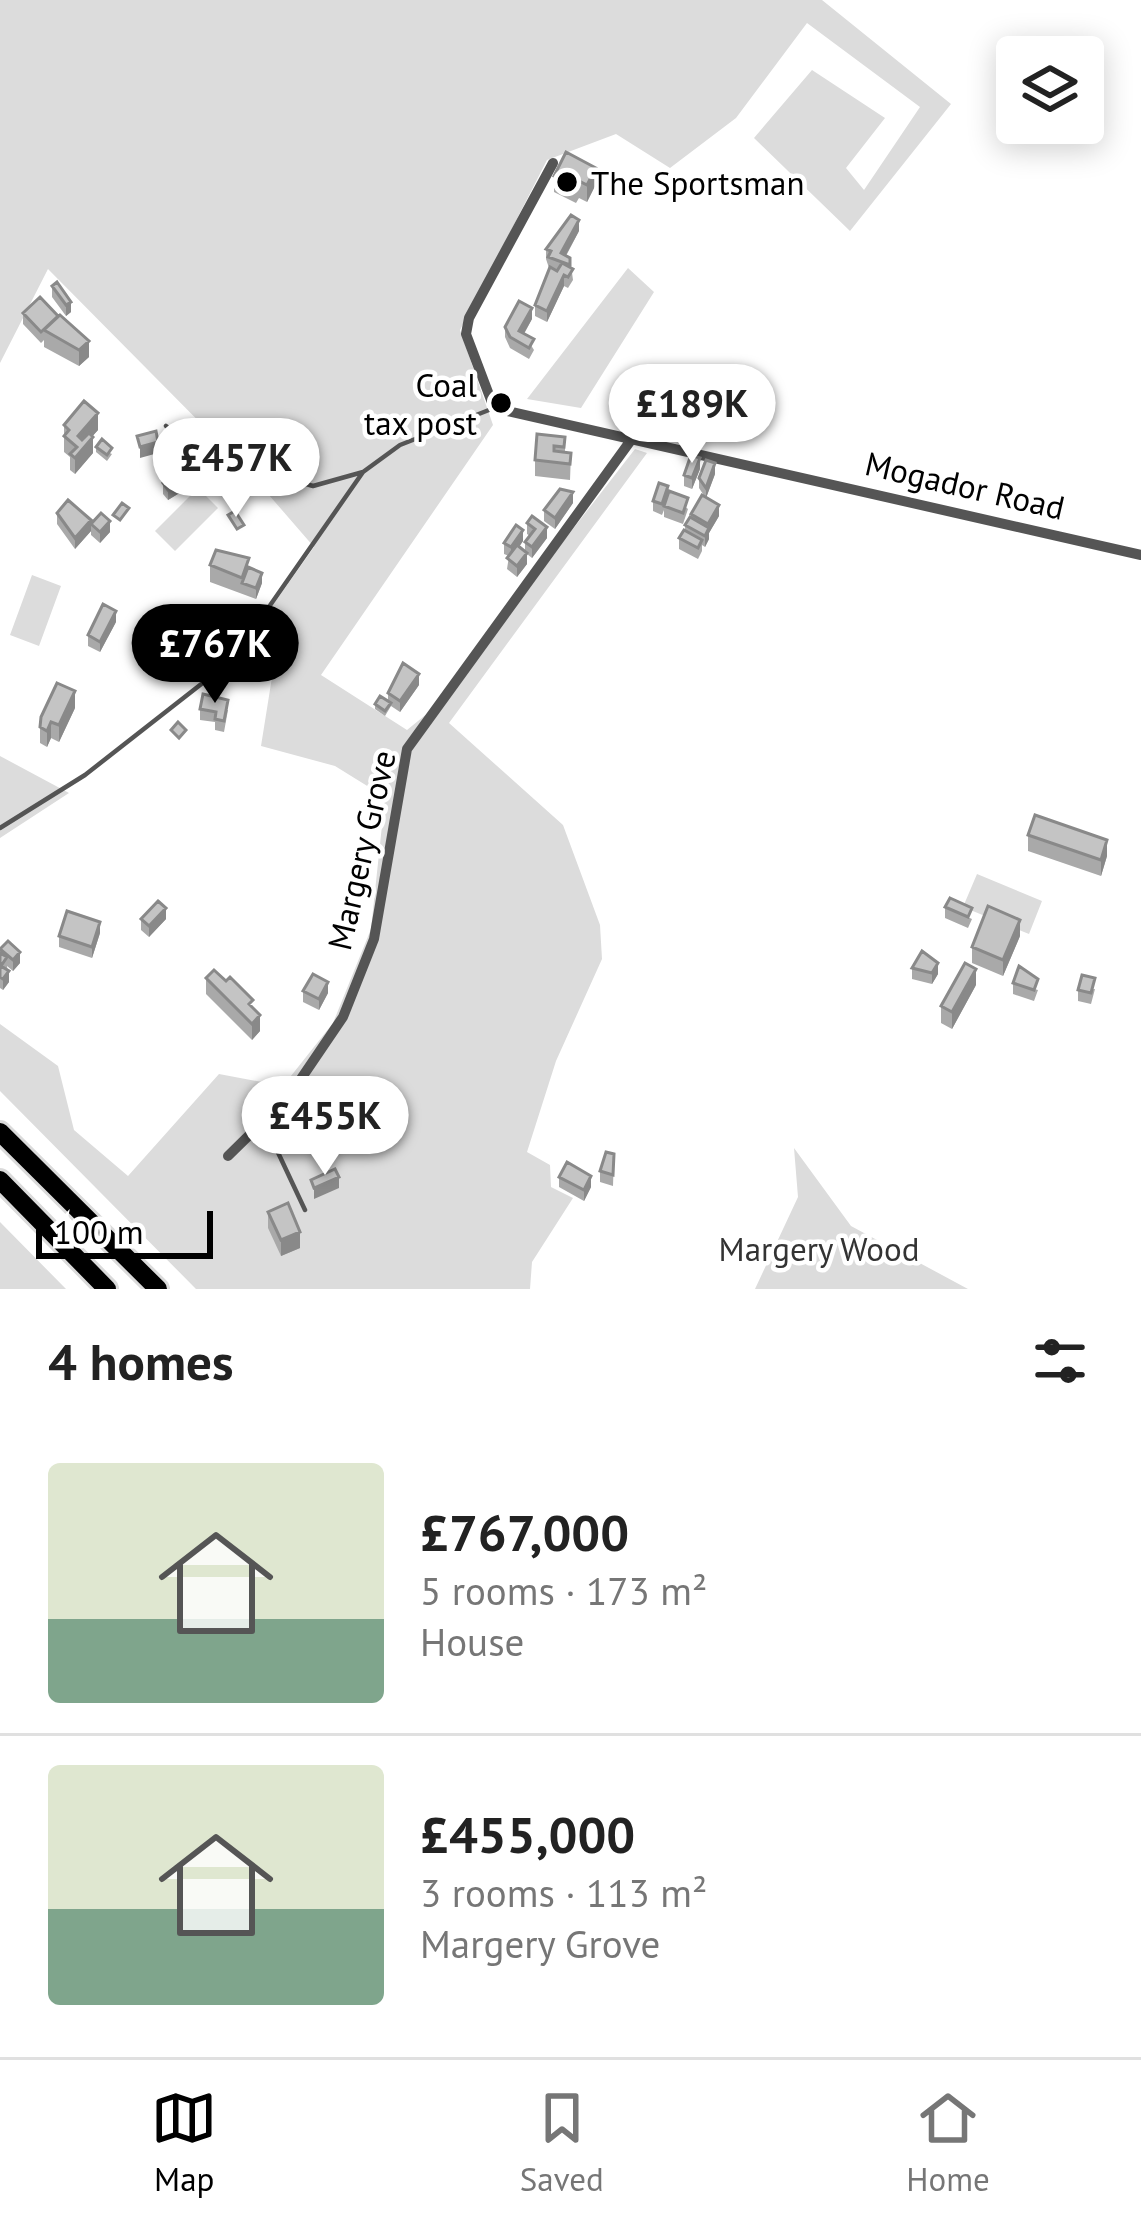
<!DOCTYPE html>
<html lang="en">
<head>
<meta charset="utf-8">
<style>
	:root { --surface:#fff; --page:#f2f2f2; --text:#222; --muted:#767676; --line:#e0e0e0; --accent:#000 }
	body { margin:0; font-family:"PT Sans",sans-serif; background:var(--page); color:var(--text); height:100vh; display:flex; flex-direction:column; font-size:45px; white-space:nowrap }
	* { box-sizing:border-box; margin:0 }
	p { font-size:39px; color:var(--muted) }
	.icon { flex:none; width:66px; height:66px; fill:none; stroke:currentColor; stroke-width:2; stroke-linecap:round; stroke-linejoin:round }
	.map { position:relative; height:1289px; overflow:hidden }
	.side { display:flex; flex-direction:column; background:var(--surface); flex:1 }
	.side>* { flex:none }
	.tools { position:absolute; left:996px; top:36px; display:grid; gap:24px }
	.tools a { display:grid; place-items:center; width:108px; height:108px; border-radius:12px; background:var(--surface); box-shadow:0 6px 30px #0003; font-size:60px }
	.scale { position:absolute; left:36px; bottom:30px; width:177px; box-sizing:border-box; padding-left:12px; border:6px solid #000; border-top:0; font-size:33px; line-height:42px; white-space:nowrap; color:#000; -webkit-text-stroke:9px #fff; paint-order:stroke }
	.price { position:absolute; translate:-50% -102px; padding:0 27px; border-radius:42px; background:#fff; color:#222; font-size:39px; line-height:78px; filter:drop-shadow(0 3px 6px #0008) }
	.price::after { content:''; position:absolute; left:50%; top:72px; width:36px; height:27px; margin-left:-18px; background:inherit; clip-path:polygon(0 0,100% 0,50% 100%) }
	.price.current { background:var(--accent); color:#fff }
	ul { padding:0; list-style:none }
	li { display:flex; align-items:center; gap:36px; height:300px; padding:0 48px }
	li+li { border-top:3px solid var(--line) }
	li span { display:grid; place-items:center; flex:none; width:336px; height:240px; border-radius:12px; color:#555 }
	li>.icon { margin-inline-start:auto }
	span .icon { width:144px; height:144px; fill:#fffc; stroke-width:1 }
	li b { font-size:51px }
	h2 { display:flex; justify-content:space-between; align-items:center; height:144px; padding:0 48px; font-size:51px }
	.dock { display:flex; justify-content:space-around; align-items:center; height:168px; border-top:3px solid var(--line); background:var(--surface); font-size:33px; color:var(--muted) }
	.dock a { display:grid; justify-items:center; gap:6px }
	.dock .current { color:var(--accent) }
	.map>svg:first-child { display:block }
</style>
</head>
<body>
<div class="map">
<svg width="1141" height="1289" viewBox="0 0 1141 1289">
	<rect width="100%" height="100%" fill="#fff"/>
	<path fill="#dcdcdc" d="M0 0H822L951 104 850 231 754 138 812 70 885 118 846 168 864 190 920 107 807 23 736 118 670 168 616 134 547 160 460 330 493 425 321 675 407 730 434 708 635 449 647 453 449 723 563 825 600 925 602 959 556 1061 527 1152 550 1165 551 1187 573 1198 532 1262 530 1289H196L0 1091V1024L58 1066 74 1130 128 1176 219 1074 283 1086 333 1023 371 929 385 797 335 766 261 746 273 671 249 639 314 547 249 472 48 269 0 363Z
		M628 268 654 292 581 408 527 399Z
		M198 488 218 508 175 551 155 531Z
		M32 575 61 586 39 646 10 635Z
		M0 756 69 793 0 838Z
		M977 874 1042 901 1029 934 963 907Z
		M794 1148 851 1226 968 1289H755L798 1197Z
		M0 1222 66 1289H0Z"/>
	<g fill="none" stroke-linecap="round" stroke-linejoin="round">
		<defs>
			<path id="highway" d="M0 1132 158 1289
				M0 1180 107 1289"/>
		</defs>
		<use href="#highway" stroke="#dbdbdb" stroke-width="24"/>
		<path stroke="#555" stroke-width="4.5" d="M166 426 202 454 313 486 363 472 400 445 494 408
			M0 828 85 775 232 660 363 472
			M271 1120 274 1144 305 1210"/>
		<path stroke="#555" stroke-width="10" d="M553 163 469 318 466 334 494 408 1141 555
			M228 1156 290 1095 343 1017 374 939 407 749 634 436"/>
		<use href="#highway" stroke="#000" stroke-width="18"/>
	</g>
	<path fill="#a9a9a9" d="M554 176 596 184 587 202 579 198 576 203 554 192Z
		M579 231 566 256 570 258 573 280 568 288 564 286 547 322 535 316V305L549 268 546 259V249Z
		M52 286 71 312 66 316 52 297Z
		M23 313 89 357 79 366 44 347V340L41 343 23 324Z
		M532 319 524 334 534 350 529 359 510 348 505 337V327Z
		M64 425 98 430 92 436 93 453 75 474 70 470V457L64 452Z
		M565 437V452L571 453 570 480 535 476V460Z
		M96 447 112 454 107 461 96 452Z
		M185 466 204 478 168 500 163 494V483L167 480V470Z
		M700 469 692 489 684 486V475Z
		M715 474 706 498 719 516 709 533V539L705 547 702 545V551L698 559 679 549V538L685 531V525L691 518V514L705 497 699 488V478Z
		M668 493 688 509 683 524 664 517V510L662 515 653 511V501Z
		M573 503 555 529 544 521V510Z
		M57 513 91 531 75 549 57 524Z
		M527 523 547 538 532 558 527 554V564L517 577 507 569 509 556 504 554V543L523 541 519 547 525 551V542L530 536 527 534Z
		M91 524 110 532 100 543 91 535Z
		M210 565 249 568 262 583 256 599 210 582Z
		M116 622 100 652 88 646V635Z
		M244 635 227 658 219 652V642Z
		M163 650 187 674 170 681 163 661Z
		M419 685 400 712 391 706 385 716 375 709V704L388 701V693Z
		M75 708 59 742 51 738 47 747 40 743V727Z
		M200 709 228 710 224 732 215 730V722L200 720Z
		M1028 835 1107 856 1101 876 1028 851Z
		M945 907 972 919 968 928 945 918Z
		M141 919H166L149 937 141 930Z
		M100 933 92 958 59 947V936Z
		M1020 936 1003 976 972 963V947Z
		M0 949 20 963 13 971 7 966 9 982 3 990 0 988Z
		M912 968 938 974 932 984 912 979Z
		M206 978 260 1031 252 1040 206 994Z
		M1013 983 1038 990 1034 1001 1013 994Z
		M976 985 952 1029 941 1023V1006Z
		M1095 989 1091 1004 1078 1001V990Z
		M303 991 328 993 319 1010 303 1002Z
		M614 1154 613 1186 600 1182V1171Z
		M559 1177 591 1187 584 1201 559 1187Z
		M268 1212 300 1248 281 1256 268 1228Z"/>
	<path fill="#898989" d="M596 168V184L587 202V185Z
		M579 220V231L561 264V253Z
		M564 275V286L547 322V311Z
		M71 302V312L66 316V305Z
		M532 308V319L519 342V331Z
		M89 341V357L79 366V350Z
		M98 413V430L78 453V436Z
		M93 437V453L75 474V458Z
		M158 442V453L140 458V447Z
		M700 458V469L692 489V478Z
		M715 463V474L706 498V488Z
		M204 467V478L168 500V490Z
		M573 492V503L555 529V518Z
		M719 505V516L709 533V539L705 547V536L708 529V524Z
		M91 520V531L75 549V538Z
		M110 521V532L100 543V532Z
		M547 527V538L532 558V547Z
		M523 530V541L511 558V547Z
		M527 553V564L517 577V566Z
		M262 573V583L256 599V588Z
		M116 611V622L100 652V642Z
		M244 624V635L227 658V648Z
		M187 663V674L170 681V670Z
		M419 674V685L400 712V701Z
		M75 691V708L59 742V725Z
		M51 722V738L47 747V731Z
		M1107 840V856L1101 876V860Z
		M166 908V919L149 937V926Z
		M1020 920V936L1003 976V960Z
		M100 922V933L92 958V947Z
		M20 952V963L13 971V960Z
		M938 963V974L932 984V973Z
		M976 969V985L952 1029V1012Z
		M9 971V982L3 990V979Z
		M328 982V993L319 1010V999Z
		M260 1015V1031L252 1040V1024Z
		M591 1176V1187L584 1201V1190Z
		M339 1177V1188L314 1199V1188Z
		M300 1232V1248L281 1256V1240Z"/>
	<path fill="#c4c4c4" stroke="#898989" stroke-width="3" d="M566 152 596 168 587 185 579 181 576 187 554 176Z
		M571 215 579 220 561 253 570 258V265L548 257 551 251 546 249Z
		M562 263 573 269 568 277 564 275 547 311 535 305 550 267 557 271Z
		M57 282 71 302 66 305 52 286Z
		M40 297 58 316 41 332 23 313Z
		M519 301 532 308 519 331 534 339 529 348 510 337 505 327Z
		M60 315 89 341 79 350 44 330Z
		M84 401 98 413 78 436 82 440 89 433 93 437 75 458 70 454 77 447 64 436 69 430 64 425Z
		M156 431 158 442 140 447 137 436Z
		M537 434 565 437 564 447 554 446V451L571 453 570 464 535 460Z
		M102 439 112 448 107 455 96 447Z
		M691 455 700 458 692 478 684 475Z
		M180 460 185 466 201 462 204 467 168 490 163 483 172 476 167 470Z
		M706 460 715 463 706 488 699 478Z
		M659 483 668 486 662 504 653 501Z
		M560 489 573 492 555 518 544 510Z
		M669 491 688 498 683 513 664 506Z
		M702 495 719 505 708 524 691 514Z
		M68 500 91 520 75 538 57 513Z
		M122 503 129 508 120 520 113 515Z
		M235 511 244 525 237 529 228 515Z
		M101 513 110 521 100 532 91 524Z
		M532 516 547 527 532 547 525 542 535 529 527 523Z
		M690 517 709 528 705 536 685 525Z
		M516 525 523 530 511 547 504 543Z
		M684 530 702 540 698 548 679 538Z
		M517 545 527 553 517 566 507 558Z
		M216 550 249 558 242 578 210 565Z
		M248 567 262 573 256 588 242 583Z
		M103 604 116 611 100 642 88 635Z
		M235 618 244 624 227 648 219 642Z
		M182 649 187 663 170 670 163 650Z
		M403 663 419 674 400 701 388 693Z
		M57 683 75 691 59 725 51 722 47 731 40 727 41 717Z
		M203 694 228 700 224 721 215 719 216 712 200 709Z
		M380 696 391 703 385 711 375 704Z
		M178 722 186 730 179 738 171 730Z
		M1035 815 1107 840 1101 860 1028 835Z
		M950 898 972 908 968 917 945 907Z
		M158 901 166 908 149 926 141 919Z
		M988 906 1020 920 1003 960 972 947Z
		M67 911 100 922 92 947 59 936Z
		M8 941 20 952 13 960 0 949Z
		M922 951 938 963 932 973 912 968Z
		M0 953 7 957 1 966 9 971 3 979 0 977Z
		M965 963 976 969 952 1012 941 1006Z
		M1019 966 1038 979 1034 990 1013 983Z
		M214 970 226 981 230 977 253 1000 249 1004 260 1015 252 1024 206 978Z
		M313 974 328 982 319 999 303 991Z
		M1082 975 1095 978 1091 993 1078 990Z
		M606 1152 614 1154 613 1175 600 1171Z
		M567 1162 591 1176 584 1190 559 1177Z
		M335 1169 339 1177 314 1188 311 1180Z
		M288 1203 300 1232 281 1240 268 1212Z"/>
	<g fill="#000" stroke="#fff" stroke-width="4.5">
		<circle cx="567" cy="182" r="12"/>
		<circle cx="501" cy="403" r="12"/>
	</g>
	<g text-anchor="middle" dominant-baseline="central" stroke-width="9" stroke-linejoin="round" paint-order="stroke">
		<g font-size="33" fill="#000" stroke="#fff" text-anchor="start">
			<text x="591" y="182">The Sportsman</text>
			<text x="477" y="384" text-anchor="end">Coal<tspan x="477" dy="38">tax post</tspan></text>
		</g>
		<g font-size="33" fill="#000" stroke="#fff">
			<text transform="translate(965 485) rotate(13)">Mogador Road</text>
			<text transform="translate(361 850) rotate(-77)">Margery Grove</text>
		</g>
		<g font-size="33" fill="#333" stroke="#fff">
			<text x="819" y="1248">Margery Wood</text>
		</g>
	</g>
</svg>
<div class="tools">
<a><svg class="icon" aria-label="layers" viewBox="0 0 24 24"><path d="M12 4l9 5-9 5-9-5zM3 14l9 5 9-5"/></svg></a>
</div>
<div class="scale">100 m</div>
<b class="price" style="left:692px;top:466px">£189K</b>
<b class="price" style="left:236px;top:520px">£457K</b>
<b class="price current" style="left:215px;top:706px">£767K</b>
<b class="price" style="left:325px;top:1178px">£455K</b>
</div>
<section class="side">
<h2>4 homes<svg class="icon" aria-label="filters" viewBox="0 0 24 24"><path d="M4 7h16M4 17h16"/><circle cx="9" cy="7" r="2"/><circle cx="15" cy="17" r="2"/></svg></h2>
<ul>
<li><span style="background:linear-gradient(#dfe7d0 65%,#7fa58c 0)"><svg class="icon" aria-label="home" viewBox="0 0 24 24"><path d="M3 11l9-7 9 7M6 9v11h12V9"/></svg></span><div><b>£767,000</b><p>5 rooms · 173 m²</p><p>House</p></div></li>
<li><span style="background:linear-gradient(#dfe7d0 60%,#7fa58c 0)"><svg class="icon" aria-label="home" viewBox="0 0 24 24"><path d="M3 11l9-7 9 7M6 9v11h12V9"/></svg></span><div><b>£455,000</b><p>3 rooms · 113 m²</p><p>Margery Grove</p></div></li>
</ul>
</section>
<nav class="dock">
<a class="current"><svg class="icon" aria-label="map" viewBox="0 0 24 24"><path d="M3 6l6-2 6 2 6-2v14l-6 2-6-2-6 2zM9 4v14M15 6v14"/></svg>Map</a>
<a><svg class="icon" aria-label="saved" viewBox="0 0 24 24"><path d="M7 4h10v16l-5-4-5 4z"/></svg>Saved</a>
<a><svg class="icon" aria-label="home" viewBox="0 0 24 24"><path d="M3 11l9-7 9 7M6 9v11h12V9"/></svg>Home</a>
</nav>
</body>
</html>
